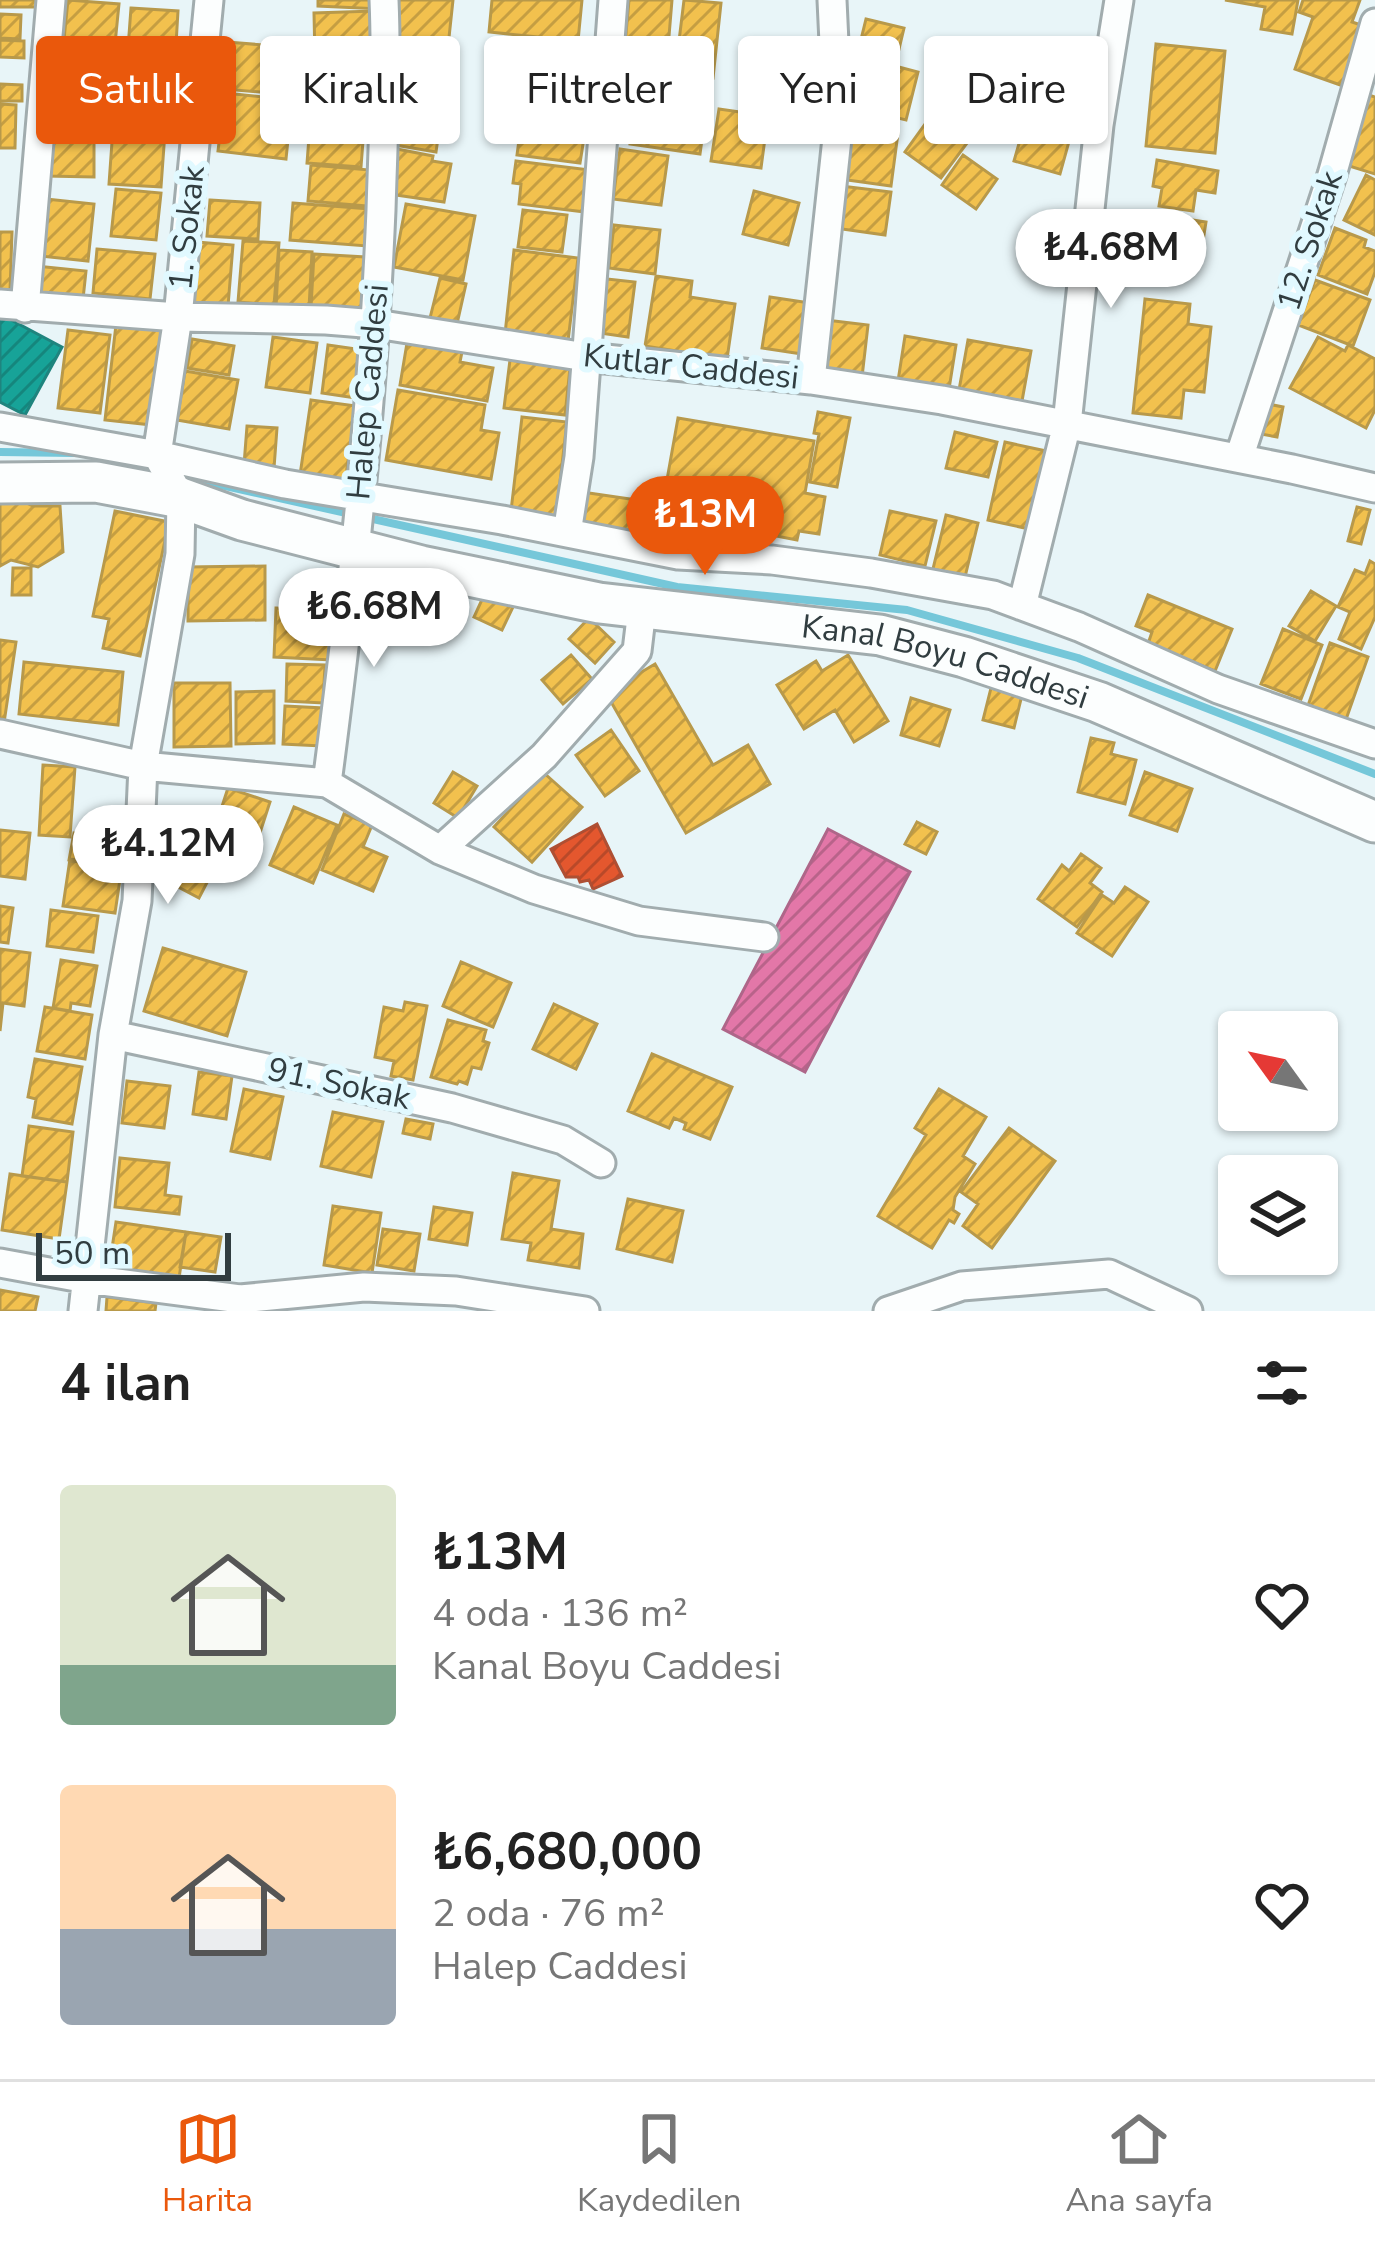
<!DOCTYPE html>
<html lang="tr">
<head>
<meta charset="utf-8">
<style>
	:root { --surface:#fff; --page:#f6f6f6; --text:#222; --muted:#767676; --line:#e0e0e0; --accent:#ea580c }
	body { margin:0; font-family:"Nunito Sans",sans-serif; background:var(--page); color:var(--text); height:100vh; display:flex; flex-direction:column; font-size:45px; white-space:nowrap }
	* { box-sizing:border-box; margin:0 }
	p { font-size:39px; color:var(--muted) }
	.icon { flex:none; width:66px; height:66px; fill:none; stroke:currentColor; stroke-width:2; stroke-linecap:round; stroke-linejoin:round }
	.map { position:relative; height:1311px; overflow:hidden }
	.panel { display:flex; flex-direction:column; background:var(--surface); flex:1 }
	.panel>* { flex:none }
	.banner { position:absolute; left:36px; top:36px; width:1305px; height:108px; display:flex; gap:24px }
	.needle { width:78px; rotate:303deg }
	.tools { position:absolute; left:1218px; top:1011px; display:grid; gap:24px }
	.tools a { display:grid; place-items:center; width:120px; height:120px; border-radius:12px; background:var(--surface); box-shadow:0 3px 9px #0004; font-size:60px }
	.scale { position:absolute; left:36px; bottom:30px; width:195px; box-sizing:border-box; padding-left:12px; border:6px solid #313d40; border-top:0; font-size:33px; line-height:42px; white-space:nowrap; color:#313d40; -webkit-text-stroke:9px #e1f9ff; paint-order:stroke }
	.price { position:absolute; translate:-50% -102px; padding:0 27px; border-radius:42px; background:#fff; color:#222; font-size:39px; line-height:78px; filter:drop-shadow(0 3px 6px #0008) }
	.price::after { content:''; position:absolute; left:50%; top:72px; width:36px; height:27px; margin-left:-18px; background:inherit; clip-path:polygon(0 0,100% 0,50% 100%) }
	.price.current { background:var(--accent); color:#fff }
	ul { padding:0; list-style:none }
	li { display:flex; align-items:center; gap:36px; height:300px; padding:0 60px }
	li span { display:grid; place-items:center; flex:none; width:336px; height:240px; border-radius:12px; color:#555 }
	li>.icon { margin-inline-start:auto }
	span .icon { width:144px; height:144px; fill:#fffc; stroke-width:1 }
	li b { font-size:51px }
	h2 { display:flex; justify-content:space-between; align-items:center; height:144px; padding:0 60px; font-size:51px }
	.chip { padding:0 42px; border-radius:12px; background:var(--surface); box-shadow:0 3px 9px #0004; font-size:42px; line-height:108px }
	.chip.current { background:var(--accent); color:#fff }
	.tabs { display:flex; justify-content:space-around; align-items:center; height:168px; border-top:3px solid var(--line); background:var(--surface); font-size:33px; color:var(--muted) }
	.tabs a { display:grid; justify-items:center; gap:6px }
	.tabs .current { color:var(--accent) }
	.map>svg:first-child { display:block }
</style>
</head>
<body>
<div class="map">
<svg width="1375" height="1311" viewBox="0 0 1375 1311">
	<defs>
		<pattern id="homes-hatch" width="6" height="6" patternUnits="userSpaceOnUse" patternTransform="scale(3)"><rect width="6" height="6" fill="#f2c14e"/><path d="M-1 1l2-2M0 6l6-6M5 7l2-2" fill="none" stroke="#c59e42"/></pattern>
		<pattern id="shops-hatch" width="6" height="6" patternUnits="userSpaceOnUse" patternTransform="scale(3)"><rect width="6" height="6" fill="#e4572e"/><path d="M-1 1l2-2M0 6l6-6M5 7l2-2" fill="none" stroke="#b94929"/></pattern>
		<pattern id="health-hatch" width="6" height="6" patternUnits="userSpaceOnUse" patternTransform="scale(3)"><rect width="6" height="6" fill="#e377a8"/><path d="M-1 1l2-2M0 6l6-6M5 7l2-2" fill="none" stroke="#b9638a"/></pattern>
		<pattern id="public-hatch" width="6" height="6" patternUnits="userSpaceOnUse" patternTransform="scale(3)"><rect width="6" height="6" fill="#17a398"/><path d="M-1 1l2-2M0 6l6-6M5 7l2-2" fill="none" stroke="#15867d"/></pattern>
	</defs>
	<rect width="100%" height="100%" fill="#e8f5f8"/>
	<path fill="url(#homes-hatch)" stroke="#b8994a" stroke-width="3" d="M0 0H38V7H0Z
		M68 0 119 4 113 64 62 59Z
		M318 0H380V9L318 6Z
		M399 0H453L445 75 392 70Z
		M492 0H582L578 41 489 32Z
		M629 0H672L668 48 625 44Z
		M684 0 721 3 713 78 675 74Z
		M1225 0H1298L1292 34 1261 29 1265 7Z
		M1303 0H1360L1352 22 1367 27 1346 87 1295 69 1313 17 1299 12Z
		M131 8 178 11 174 78 126 75Z
		M374 11 375 58 315 60 314 13Z
		M0 14 21 15 20 39 0 38Z
		M866 19 904 28 895 66 918 72 906 120 845 105Z
		M0 40 24 41V58L0 57Z
		M227 42 288 47 284 94 223 89Z
		M1156 44 1225 51 1215 153 1146 146Z
		M540 50 583 56 575 112 532 105Z
		M769 50 816 56 810 97 764 91Z
		M1040 59 1088 73 1060 174 1014 161 1024 126 986 115 999 72 1034 82Z
		M63 62 108 66 104 106 59 102Z
		M640 73 710 82 700 154 630 144Z
		M125 79 173 81 170 128 122 125Z
		M0 84 22 85V101H0Z
		M225 93 281 99 280 110 291 111 286 159 218 151Z
		M1366 94 1375 97V174L1346 165Z
		M396 103 442 110 436 152 389 144Z
		M0 104 16 105 15 148H0Z
		M719 109 768 116 761 168 711 161Z
		M523 110 587 119 580 163 517 155Z
		M933 113 970 139 941 178 905 152Z
		M310 124 364 128 361 167 307 163Z
		M46 125H94V177L46 176Z
		M848 127 898 133 891 186 840 179Z
		M113 128 165 132 161 187 109 184Z
		M397 149 433 156 432 161 451 164 444 202 389 194Z
		M620 149 668 156 661 205 613 199Z
		M963 155 997 179 976 209 942 185Z
		M1157 160 1218 171 1215 193 1196 190 1193 211 1159 206 1162 188 1153 186Z
		M516 161 590 170 585 212 519 204 521 184 513 183Z
		M311 165 370 170 367 206 308 201Z
		M1366 175 1375 180V235L1344 220Z
		M841 186 891 192 885 235 835 228Z
		M116 189 161 193 156 240 111 236Z
		M754 191 799 203 788 245 743 234Z
		M46 199 94 204 88 261 40 256Z
		M210 200 260 203 258 239 207 236Z
		M293 203 370 209 367 246 290 240Z
		M406 204 475 216 463 280 394 267Z
		M523 210 567 215 562 252 518 247Z
		M1153 214 1206 222 1200 260 1147 252Z
		M614 225 660 230 655 274 609 268Z
		M1335 228 1366 240 1364 247 1375 251V272L1367 294 1318 275Z
		M0 232H12L10 291H0Z
		M243 241 279 243 274 305 238 302Z
		M197 242 233 245 228 306 192 304Z
		M97 249 155 254 150 299 93 293Z
		M279 250 312 252 309 308 276 307Z
		M514 250 578 258 568 341 505 334Z
		M314 254 365 257 361 310 311 307Z
		M1174 256 1191 258 1188 276 1172 273Z
		M36 266 86 271 83 299 34 294Z
		M656 276 692 281 690 297 735 304 727 359 645 346Z
		M440 278 466 284 457 324 430 318Z
		M607 279 635 282 628 337 600 333Z
		M1315 280 1370 300 1353 346 1298 325Z
		M770 297 810 303 802 354 762 348Z
		M1145 299 1190 304 1188 324 1211 327 1204 392 1184 390 1181 418 1133 413Z
		M117 316 164 321 152 425 105 420Z
		M826 320 868 325 862 377 820 372Z
		M68 330 110 335 100 413 58 408Z
		M905 336 956 345 949 389 898 381Z
		M273 337 317 343 310 393 266 387Z
		M408 337 463 347 460 362 493 368 487 401 400 385Z
		M1318 337 1345 351 1348 345 1375 359V410L1366 428 1290 388Z
		M192 339 234 346 229 375 187 368Z
		M968 340 1031 351 1022 401 959 390Z
		M328 345 363 350 356 398 322 393Z
		M510 360 570 368 565 415 504 408Z
		M185 371 238 380 229 429 177 420Z
		M398 390 485 405 481 430 499 433 491 479 386 460Z
		M311 400 356 406 345 482 300 475Z
		M1263 403 1283 407 1277 437 1256 433Z
		M818 412 850 418 837 487 810 482 819 434 814 433Z
		M522 417 567 422 556 516 511 511Z
		M678 418 814 441 805 493 825 497 819 534 799 531 797 540 745 530 748 510 716 504 711 527 660 519Z
		M247 426 277 428 274 468 244 465Z
		M955 432 997 442 988 477 946 468Z
		M1005 442 1046 451 1029 529 988 520Z
		M582 492 644 501 639 537 577 529Z
		M0 497 18 499 33 506H60L63 552 38 567 11 560 0 566Z
		M1357 507 1370 510 1361 544 1348 541Z
		M115 511 169 522 140 656 103 648 109 619 93 616Z
		M890 511 936 521 925 566 880 555Z
		M946 515 978 523 965 577 933 569Z
		M1370 561 1375 564V617L1361 649 1339 639 1350 612 1338 607 1355 570 1365 574Z
		M265 566V620L188 621V567Z
		M13 568H31V595H12Z
		M1311 591 1336 606 1315 641 1289 626Z
		M485 593 513 607 502 630 474 617Z
		M1148 595 1232 629 1215 671 1148 644 1152 632 1136 626Z
		M276 608 333 611 331 660 274 657Z
		M589 618 614 642 595 663 569 639Z
		M1283 629 1322 645 1301 699 1261 684Z
		M0 640 16 642 4 723 0 722Z
		M1330 643 1368 657 1344 725 1306 711Z
		M571 655 592 679 563 704 542 680Z
		M848 655 888 721 854 742 835 710 804 729 777 685 816 661 822 671Z
		M24 662 123 672 118 725 19 714Z
		M287 664 325 665 323 703 286 701Z
		M655 664 713 765 748 745 770 784 686 833 606 693Z
		M174 683H230L231 746 174 747Z
		M991 688 1022 695 1014 728 983 720Z
		M274 691V743L236 744V692Z
		M911 698 950 710 939 746 901 735Z
		M285 706 323 708 321 746 283 744Z
		M611 730 639 771 605 796 576 755Z
		M1091 738 1114 743 1111 754 1136 760 1125 804 1078 792Z
		M43 765 75 767 70 837 39 835Z
		M453 772 477 786 458 818 434 803Z
		M1145 772 1192 789 1177 831 1130 815Z
		M544 773 582 807 532 862 494 827Z
		M228 788 270 802 255 848 213 834Z
		M294 807 337 825 313 883 270 865Z
		M344 814 372 825 363 847 387 857 373 891 322 870Z
		M917 822 937 832 926 854 905 844Z
		M0 830 30 833 25 879 0 876Z
		M74 833 109 839 104 867 69 860Z
		M163 847 212 873 199 898 150 872Z
		M1081 854 1101 868 1090 883 1102 892 1077 927 1038 899 1062 865 1069 871Z
		M70 859 122 866 115 913 63 906Z
		M1125 887 1148 902 1112 956 1077 933 1102 895 1114 903Z
		M0 906 13 908 8 943 0 942Z
		M51 910 98 916 93 952 47 946Z
		M163 948 246 972 227 1036 144 1011Z
		M0 949 30 953 24 1006 3 1003 0 1031Z
		M61 960 97 966 90 1006 71 1003 70 1011 53 1008Z
		M461 962 511 983 493 1027 443 1006Z
		M405 1002 427 1006 413 1080 391 1076 394 1061 375 1057 384 1007 403 1011Z
		M554 1004 597 1024 576 1069 533 1049Z
		M45 1007 92 1015 85 1059 37 1051Z
		M448 1020 486 1030 483 1041 489 1043 481 1069 472 1067 467 1084 459 1081 457 1084 431 1077Z
		M652 1054 732 1087 710 1139 684 1129 686 1123 674 1118 669 1128 628 1111Z
		M35 1059 82 1067 72 1124 33 1117 36 1099 28 1097Z
		M199 1072 232 1076 226 1119 193 1114Z
		M127 1081 170 1086 164 1128 122 1123Z
		M244 1089 283 1097 270 1159 231 1151Z
		M939 1089 986 1117 963 1156 975 1164 955 1197 953 1210 959 1214 954 1223 949 1220 932 1248 878 1216 926 1135 915 1128Z
		M333 1112 383 1122 371 1177 321 1166Z
		M406 1119 433 1124 430 1139 403 1133Z
		M29 1126 73 1132 67 1182 22 1176Z
		M1009 1128 1055 1161 992 1248 963 1226 978 1204 961 1192Z
		M120 1158 169 1163 165 1195 181 1197 179 1214 115 1207Z
		M513 1173 559 1181 551 1229 583 1234 579 1268 528 1260 531 1243 502 1239Z
		M10 1174 67 1182 59 1239 2 1230Z
		M628 1199 683 1211 672 1262 617 1249Z
		M333 1206 381 1213 372 1273 324 1265Z
		M434 1207 472 1213 467 1245 429 1239Z
		M116 1222 186 1232 179 1278 109 1268Z
		M383 1229 420 1234 414 1271 377 1265Z
		M186 1232 221 1237 215 1272 180 1267Z
		M0 1290 38 1297 35 1311H0Z
		M107 1297 156 1303 155 1311H106Z"/>
	<path fill="url(#shops-hatch)" stroke="#ae4f33" stroke-width="3" d="M597 824 622 876 593 889 589 880 580 882 578 877H566L551 849Z"/>
	<path fill="url(#health-hatch)" stroke="#ae6689" stroke-width="3" d="M828 829 910 872 805 1072 723 1029Z"/>
	<path fill="url(#public-hatch)" stroke="#1f847e" stroke-width="3" d="M0 314 62 347 25 415 0 402Z"/>
	<g fill="none" stroke-linecap="round" stroke-linejoin="round">
		<path stroke="#75c7d9" stroke-width="8" d="M0 452 74 453
			M106 459 156 470
			M176 475 677 587 907 610 1078 658 1375 774"/>
		<defs>
			<path id="street" d="M0 304 178 317 326 320 376 324 586 357 811 380 942 400 1292 469 1375 488
				M25 308 51 0
				M811 380 838 129 832 0
				M0 427 157 455 285 484 502 520 678 555 772 560 871 573 993 595 1079 627 1218 689 1375 744
				M1239 458 1332 175 1375 23
				M567 533 579 457 613 0
				M1022 606 1067 424 1099 125 1119 0
				M0 734 143 766 327 783 440 850 534 889 639 921 764 937
				M327 783C352 593 373 402 381 210 383 140 387 70 384 0
				M440 850 544 756 637 651 642 609
				M113 1035 452 1108 563 1140 601 1163
				M0 1263 87 1279 240 1299 364 1287 456 1291 585 1311
				M83 1311 113 1035 137 901 143 766 180 554 181 498 157 455 178 317 209 0
				M888 1311 962 1286 1109 1274 1188 1311"/>
			<g id="secondary">
				<path id="s1" d="M0 483 96 482 181 498 242 520 421 566 599 603 880 635 964 657 1098 702 1375 822"/>
			</g>
		</defs>
		<use href="#street" stroke="#a1acae" stroke-width="33"/>
		<use href="#secondary" stroke="#a1acae" stroke-width="45"/>
		<use href="#street" stroke="#fcfefe" stroke-width="27"/>
		<use href="#secondary" stroke="#fcfefe" stroke-width="39"/>
	</g>
	<g text-anchor="middle" dominant-baseline="central" stroke-width="12" stroke-linejoin="round" paint-order="stroke">
		<g font-size="33" fill="#313d40" stroke="#e1f9ff">
			<text transform="translate(187 228) rotate(-84)">1. Sokak</text>
			<text transform="translate(1310 241) rotate(-72)">12. Sokak</text>
			<text transform="translate(691 367) rotate(6)">Kutlar Caddesi</text>
			<text transform="translate(368 392) rotate(-85)">Halep Caddesi</text>
			<text stroke="none"><textPath href="#s1" startOffset="966">Kanal Boyu Caddesi</textPath></text>
			<text transform="translate(339 1084) rotate(12)">91. Sokak</text>
		</g>
	</g>
</svg>
<div class="tools">
<a><svg class="needle" viewBox="-14 -14 28 28"><path d="M0-13l5 13h-10z" fill="#e53935"/><path d="M0 13l5-13h-10z" fill="#767676"/></svg></a>
<a><svg class="icon" aria-label="layers" viewBox="0 0 24 24"><path d="M12 4l9 5-9 5-9-5zM3 14l9 5 9-5"/></svg></a>
</div>
<div class="scale">50 m</div>
<b class="price" style="left:1111px;top:311px">₺4.68M</b>
<b class="price current" style="left:705px;top:578px">₺13M</b>
<b class="price" style="left:374px;top:670px">₺6.68M</b>
<b class="price" style="left:168px;top:907px">₺4.12M</b>
<div class="banner">
<a class="chip current">Satılık</a>
<a class="chip">Kiralık</a>
<a class="chip">Filtreler</a>
<a class="chip">Yeni</a>
<a class="chip">Daire</a>
</div>
</div>
<section class="panel">
<h2>4 ilan<svg class="icon" aria-label="filters" viewBox="0 0 24 24"><path d="M4 7h16M4 17h16"/><circle cx="9" cy="7" r="2"/><circle cx="15" cy="17" r="2"/></svg></h2>
<ul>
<li><span style="background:linear-gradient(#dfe7d0 75%,#7fa58c 0)"><svg class="icon" aria-label="home" viewBox="0 0 24 24"><path d="M3 11l9-7 9 7M6 9v11h12V9"/></svg></span><div><b>₺13M</b><p>4 oda · 136 m²</p><p>Kanal Boyu Caddesi</p></div><svg class="icon" aria-label="heart" viewBox="0 0 24 24"><path d="M12 20l-8-8c-3-5 5-10 8-4 3-6 11-1 8 4z"/></svg></li>
<li><span style="background:linear-gradient(#ffd9b3 60%,#9aa5b1 0)"><svg class="icon" aria-label="home" viewBox="0 0 24 24"><path d="M3 11l9-7 9 7M6 9v11h12V9"/></svg></span><div><b>₺6,680,000</b><p>2 oda · 76 m²</p><p>Halep Caddesi</p></div><svg class="icon" aria-label="heart" viewBox="0 0 24 24"><path d="M12 20l-8-8c-3-5 5-10 8-4 3-6 11-1 8 4z"/></svg></li>
</ul>
</section>
<nav class="tabs">
<a class="current"><svg class="icon" aria-label="map" viewBox="0 0 24 24"><path d="M3 6l6-2 6 2 6-2v14l-6 2-6-2-6 2zM9 4v14M15 6v14"/></svg>Harita</a>
<a><svg class="icon" aria-label="saved" viewBox="0 0 24 24"><path d="M7 4h10v16l-5-4-5 4z"/></svg>Kaydedilen</a>
<a><svg class="icon" aria-label="home" viewBox="0 0 24 24"><path d="M3 11l9-7 9 7M6 9v11h12V9"/></svg>Ana sayfa</a>
</nav>
</body>
</html>
